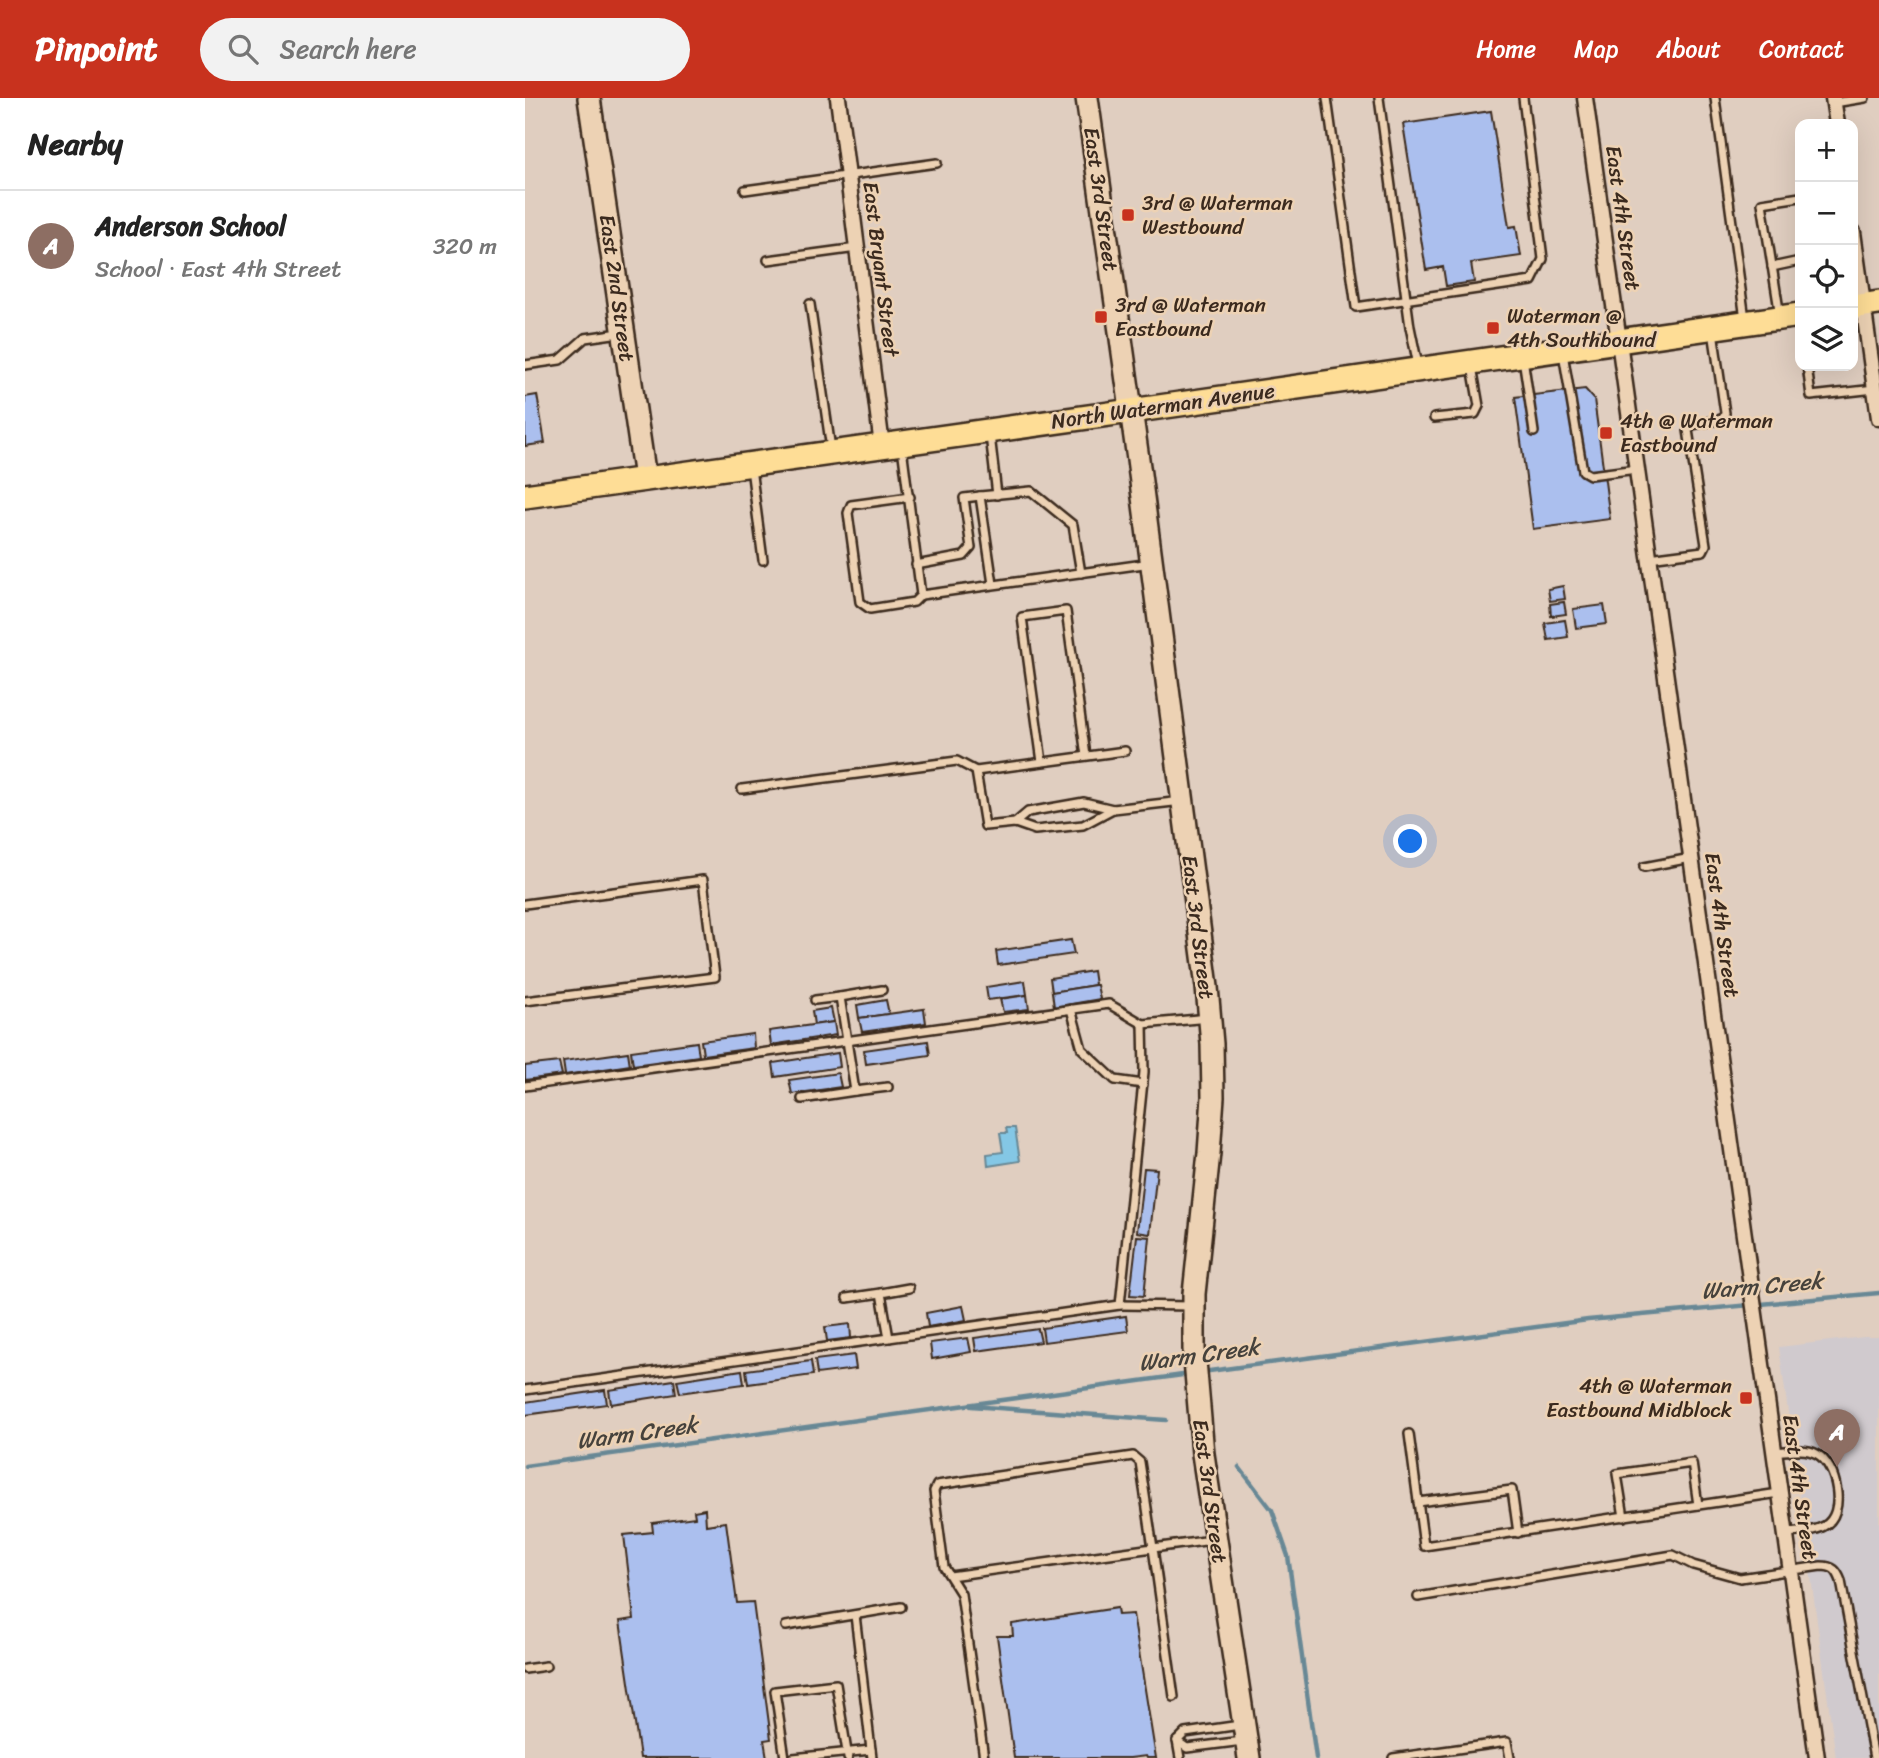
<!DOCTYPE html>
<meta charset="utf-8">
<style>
:root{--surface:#fff;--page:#f2f2f2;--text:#222;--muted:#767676;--line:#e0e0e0;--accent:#c8321e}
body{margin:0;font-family:Sriracha,sans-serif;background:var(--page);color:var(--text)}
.controls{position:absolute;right:21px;top:21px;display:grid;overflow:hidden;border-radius:14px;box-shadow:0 7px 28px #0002}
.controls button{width:63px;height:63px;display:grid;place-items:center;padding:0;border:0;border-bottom:2px solid var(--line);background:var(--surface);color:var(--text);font:35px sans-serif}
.you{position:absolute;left:886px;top:744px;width:24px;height:24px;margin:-18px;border:5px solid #fff;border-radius:50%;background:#1a73e8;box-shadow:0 0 0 10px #1a73e833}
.badge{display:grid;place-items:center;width:46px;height:46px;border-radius:50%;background:var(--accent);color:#fff;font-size:23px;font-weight:700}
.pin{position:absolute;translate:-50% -58px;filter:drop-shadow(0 2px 4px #0008)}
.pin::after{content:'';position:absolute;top:37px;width:24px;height:21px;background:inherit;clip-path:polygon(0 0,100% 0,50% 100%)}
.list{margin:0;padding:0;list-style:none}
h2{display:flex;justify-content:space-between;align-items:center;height:91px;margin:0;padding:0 28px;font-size:30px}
h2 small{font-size:23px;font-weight:400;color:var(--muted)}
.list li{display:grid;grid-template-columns:46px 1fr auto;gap:21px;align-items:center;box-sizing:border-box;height:112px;padding:0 28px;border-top:2px solid var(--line)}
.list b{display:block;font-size:26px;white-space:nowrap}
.list p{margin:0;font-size:23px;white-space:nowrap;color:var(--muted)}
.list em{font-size:23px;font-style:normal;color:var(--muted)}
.icon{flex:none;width:38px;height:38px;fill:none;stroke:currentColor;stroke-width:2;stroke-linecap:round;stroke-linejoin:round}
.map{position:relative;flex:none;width:1354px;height:1660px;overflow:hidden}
header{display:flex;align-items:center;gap:42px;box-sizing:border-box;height:98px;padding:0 35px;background:var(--accent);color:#fff}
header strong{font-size:33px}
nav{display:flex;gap:38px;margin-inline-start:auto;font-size:24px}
.search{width:490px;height:63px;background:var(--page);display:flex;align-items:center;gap:18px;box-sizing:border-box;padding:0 24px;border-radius:38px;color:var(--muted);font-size:26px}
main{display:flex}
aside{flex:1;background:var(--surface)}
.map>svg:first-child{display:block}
</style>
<header>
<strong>Pinpoint</strong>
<div class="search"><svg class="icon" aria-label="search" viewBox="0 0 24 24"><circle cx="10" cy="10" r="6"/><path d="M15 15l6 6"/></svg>Search here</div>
<nav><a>Home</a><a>Map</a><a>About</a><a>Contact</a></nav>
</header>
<main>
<aside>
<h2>Nearby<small></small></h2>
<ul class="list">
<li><span class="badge" style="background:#8d6e63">A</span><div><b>Anderson School</b><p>School · East 4th Street</p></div><em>320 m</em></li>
</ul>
</aside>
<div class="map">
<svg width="1354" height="1660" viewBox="0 0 1354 1660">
<rect width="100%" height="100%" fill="#e0cec0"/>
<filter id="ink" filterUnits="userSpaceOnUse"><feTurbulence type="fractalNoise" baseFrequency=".0143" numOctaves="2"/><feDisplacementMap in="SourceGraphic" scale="14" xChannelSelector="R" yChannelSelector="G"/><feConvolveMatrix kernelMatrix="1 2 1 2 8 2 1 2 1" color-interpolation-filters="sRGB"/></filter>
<g filter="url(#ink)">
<polygon fill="#d0cace" points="1339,1239 1354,1239 1354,1660 1311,1660 1254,1249"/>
<polygon fill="#84c7e5" stroke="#678895" stroke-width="2" points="481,1030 490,1030 495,1063 463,1068 462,1056 478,1054 475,1035 482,1035"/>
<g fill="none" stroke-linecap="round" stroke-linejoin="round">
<g stroke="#678895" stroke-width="4.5">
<polyline points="677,1274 1063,1222 1354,1195"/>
<polyline points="446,1308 641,1322"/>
<polyline points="0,1368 665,1276"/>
<polyline points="714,1369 747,1412 763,1458 791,1660"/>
</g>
</g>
<g fill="#abbfee" stroke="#3b2a1e" stroke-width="2">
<polygon points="966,13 984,129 991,128 996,158 946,165 949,184 921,188 918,169 901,172 878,26"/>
<polygon points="1060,291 1069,301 1085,421 1008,431 990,299"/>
<polygon points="12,297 20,345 0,348 0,299"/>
<polygon points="1038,488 1040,501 1025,503 1023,491"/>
<polygon points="1039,504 1041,516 1026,518 1025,506"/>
<polygon points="1079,507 1082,526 1051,530 1048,511"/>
<polygon points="1040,522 1043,539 1023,542 1020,525"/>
<polygon points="546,842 549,856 473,867 471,853"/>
<polygon points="568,873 570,887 527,894 525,880"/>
<polygon points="500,883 502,897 463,902 461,889"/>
<polygon points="570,887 572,887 575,901 529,909 527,894"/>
<polygon points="502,897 504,911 478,914 475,901"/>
<polygon points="361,902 364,916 334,920 332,907"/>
<polygon points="306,910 309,924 289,927 287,913"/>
<polygon points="399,911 401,925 337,934 334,920"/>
<polygon points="309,924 311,937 246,947 244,933"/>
<polygon points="228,936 229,950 178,957 176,943"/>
<polygon points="403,943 405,957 341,966 339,952"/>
<polygon points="172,944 174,958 108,967 106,953"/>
<polygon points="103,954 105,967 40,977 38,963"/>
<polygon points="313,955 315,969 250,979 248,965"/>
<polygon points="34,964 37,977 0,982 0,968"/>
<polygon points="313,975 316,989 267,996 264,982"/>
<polygon points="619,1070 632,1071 625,1136 612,1134"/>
<polygon points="612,1138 625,1139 619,1198 605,1197"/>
<polygon points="438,1208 441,1222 403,1229 401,1215"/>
<polygon points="601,1218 603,1233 519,1244 517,1230"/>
<polygon points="325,1226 326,1240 302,1243 300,1229"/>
<polygon points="513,1231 516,1244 451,1253 449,1240"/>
<polygon points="443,1240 446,1254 407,1261 405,1245"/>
<polygon points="329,1257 331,1271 292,1276 290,1262"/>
<polygon points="286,1263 288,1277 223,1286 221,1272"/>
<polygon points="217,1272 219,1286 155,1295 152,1282"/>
<polygon points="149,1282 151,1296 86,1306 84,1292"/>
<polygon points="80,1292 82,1306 0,1317 0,1304"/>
<polygon points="180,1411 181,1427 201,1424 212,1505 228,1504 246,1641 239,1642 242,1660 115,1660 95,1523 109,1521 99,1437 128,1434 127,1425 170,1419 169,1413"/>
<polygon points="592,1510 593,1517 608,1516 631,1660 622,1660 621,1658 605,1660 489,1660 472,1538 488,1538 487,1526"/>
</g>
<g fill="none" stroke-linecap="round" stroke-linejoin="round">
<defs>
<g id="lane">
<polyline points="802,0 831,209 1007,183 1018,161 998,0"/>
<polyline points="854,0 885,229 893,267"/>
<polyline points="1190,0 1220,221"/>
<polyline points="1309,5 1340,0"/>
<polyline points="220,92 412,65"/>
<polyline points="243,162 332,150"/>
<polyline points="1247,169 1275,163"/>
<polyline points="285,206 306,351"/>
<polyline points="1255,218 1237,105 1275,99"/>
<polyline points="1038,255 1058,373 1065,377 1112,371"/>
<polyline points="998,260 1009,334"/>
<polyline points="0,267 35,262 60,240 95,235"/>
<polyline points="1282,268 1286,298 1350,291"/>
<polyline points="909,320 950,316 954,308 947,268"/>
<polyline points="465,337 472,397"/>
<polyline points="377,349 396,497"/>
<polyline points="226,370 238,462"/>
<polyline points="385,399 326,407 323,415 335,504 345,511 389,504 396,497 411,495 626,465"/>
<polyline points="1124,460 1178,453 1181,447 1163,332 1167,327 1198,321 1200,315 1188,233"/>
<polyline points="391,467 439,458 446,450 439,400 455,398"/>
<polyline points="468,486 455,398 506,393 548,427 556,475"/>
<polyline points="517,664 497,519 541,513 561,658"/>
<polyline points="217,691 432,663 451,673"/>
<polyline points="588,711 558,727 510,732 490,725 460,728 451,673 600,653"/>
<polyline points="490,725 503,714 559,704 588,711 657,703"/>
<polyline points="1119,769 1166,760"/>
<polyline points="0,806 178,782 190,879 0,903"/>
<polyline points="290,902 315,899"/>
<polyline points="546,911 557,951 590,982 618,986"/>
<polyline points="0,988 584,906 618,926 684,920"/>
<polyline points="330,993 363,989"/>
<polyline points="277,1001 330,993 315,899 357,892"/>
<polyline points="322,1200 356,1195"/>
<polyline points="595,1207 667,1208"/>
<polyline points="364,1240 356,1195 384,1190"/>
<polyline points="0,1292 595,1207 619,974 618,926"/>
<polyline points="884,1336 899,1448 1254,1395"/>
<path d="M1249,1354C1263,1353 1279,1349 1292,1356C1312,1367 1322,1416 1299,1428C1289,1434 1272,1434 1261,1435"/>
<polyline points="893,1404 987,1392 993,1435"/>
<polyline points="1099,1419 1092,1376 1167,1365 1173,1407"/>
<polyline points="425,1478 628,1450 615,1364 608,1358 412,1387 409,1393 419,1469 436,1496 459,1660"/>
<path d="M893,1499L1148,1457L1168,1467L1215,1480L1296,1468C1308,1468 1312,1472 1316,1483L1349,1660"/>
<polyline points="330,1517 347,1660"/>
<polyline points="261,1528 376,1509"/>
<polyline points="0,1571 21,1568"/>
<polyline points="649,1599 628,1450 687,1442"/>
<polyline points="715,1627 660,1635 652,1643 662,1650 718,1643"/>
<polyline points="652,1643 655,1660"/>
<polyline points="260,1660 250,1593 311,1586 323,1660"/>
<polyline points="268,1660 346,1652"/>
<polyline points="868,1660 982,1644 985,1660"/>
</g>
<g id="street">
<polyline points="313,0 357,348"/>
<polyline points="1060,0 1292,1660"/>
<polyline points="1308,0 1312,26"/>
<polyline points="1328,134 1354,320"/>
</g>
<g id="secondary">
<polyline points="64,0 120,380"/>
<polyline points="562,0 613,361 682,889 687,946 688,999 684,1055 669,1196 669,1251 678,1356 724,1660"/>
</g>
<g id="primary">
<polyline points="1328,209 1354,205"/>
<polyline points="0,398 606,313 1275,217"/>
</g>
</defs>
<use href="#lane" stroke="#3b2a1e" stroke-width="12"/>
<use href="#street" stroke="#3b2a1e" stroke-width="19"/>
<use href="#secondary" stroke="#3b2a1e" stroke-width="26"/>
<use href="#primary" stroke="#3b2a1e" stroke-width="28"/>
<use href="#lane" stroke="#edd2b4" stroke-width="7"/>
<use href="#street" stroke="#edd2b4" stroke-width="14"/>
<use href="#secondary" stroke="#edd2b4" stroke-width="21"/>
<use href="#primary" stroke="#fedd96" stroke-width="23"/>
</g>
</g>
<g fill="#c8321e" stroke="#edd2b4" stroke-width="2.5">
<rect x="596" y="110" width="14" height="14" rx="3.5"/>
<rect x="569" y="212" width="14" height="14" rx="3.5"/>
<rect x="961" y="223" width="14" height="14" rx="3.5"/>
<rect x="1074" y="328" width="14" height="14" rx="3.5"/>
<rect x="1214" y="1293" width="14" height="14" rx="3.5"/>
</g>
<g text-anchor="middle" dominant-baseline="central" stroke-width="5" stroke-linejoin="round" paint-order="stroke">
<g font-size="21" fill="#3b2a1e" stroke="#edd2b4">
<text transform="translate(576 101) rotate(82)">East 3rd Street</text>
<text transform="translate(1098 120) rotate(82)">East 4th Street</text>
<text transform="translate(356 171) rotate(83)">East Bryant Street</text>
<text transform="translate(92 190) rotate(82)">East 2nd Street</text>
<text transform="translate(638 308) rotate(-8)">North Waterman Avenue</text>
<text transform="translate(1197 827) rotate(82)">East 4th Street</text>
<text transform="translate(673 829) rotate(83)">East 3rd Street</text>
<text transform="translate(1275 1389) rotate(82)">East 4th Street</text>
<text transform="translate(685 1393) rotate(82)">East 3rd Street</text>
</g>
<g font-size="21" fill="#3b2a1e" stroke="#edd2b4" text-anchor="start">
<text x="617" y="105">3rd @ Waterman<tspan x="617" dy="24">Westbound</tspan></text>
<text x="590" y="207">3rd @ Waterman<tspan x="590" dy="24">Eastbound</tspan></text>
<text x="982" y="218">Waterman @<tspan x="982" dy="24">4th Southbound</tspan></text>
<text x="1095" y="323">4th @ Waterman<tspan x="1095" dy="24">Eastbound</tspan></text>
<text x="1207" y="1288" text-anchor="end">4th @ Waterman<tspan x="1207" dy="24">Eastbound Midblock</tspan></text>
</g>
<g font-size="23" font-style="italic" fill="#46423c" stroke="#edd2b4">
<text transform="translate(1237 1188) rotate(-5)">Warm Creek</text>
<text transform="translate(674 1257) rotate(-8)">Warm Creek</text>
<text transform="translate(112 1335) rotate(-8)">Warm Creek</text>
</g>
</g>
</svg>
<div class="controls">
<button>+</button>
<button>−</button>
<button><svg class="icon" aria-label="locate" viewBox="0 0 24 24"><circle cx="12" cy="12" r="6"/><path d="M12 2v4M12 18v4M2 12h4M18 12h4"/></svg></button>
<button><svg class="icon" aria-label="layers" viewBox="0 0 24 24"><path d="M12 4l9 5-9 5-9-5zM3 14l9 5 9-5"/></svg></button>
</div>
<div class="you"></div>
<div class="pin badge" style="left:1312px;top:1369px;background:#8d6e63">A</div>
</div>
</main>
